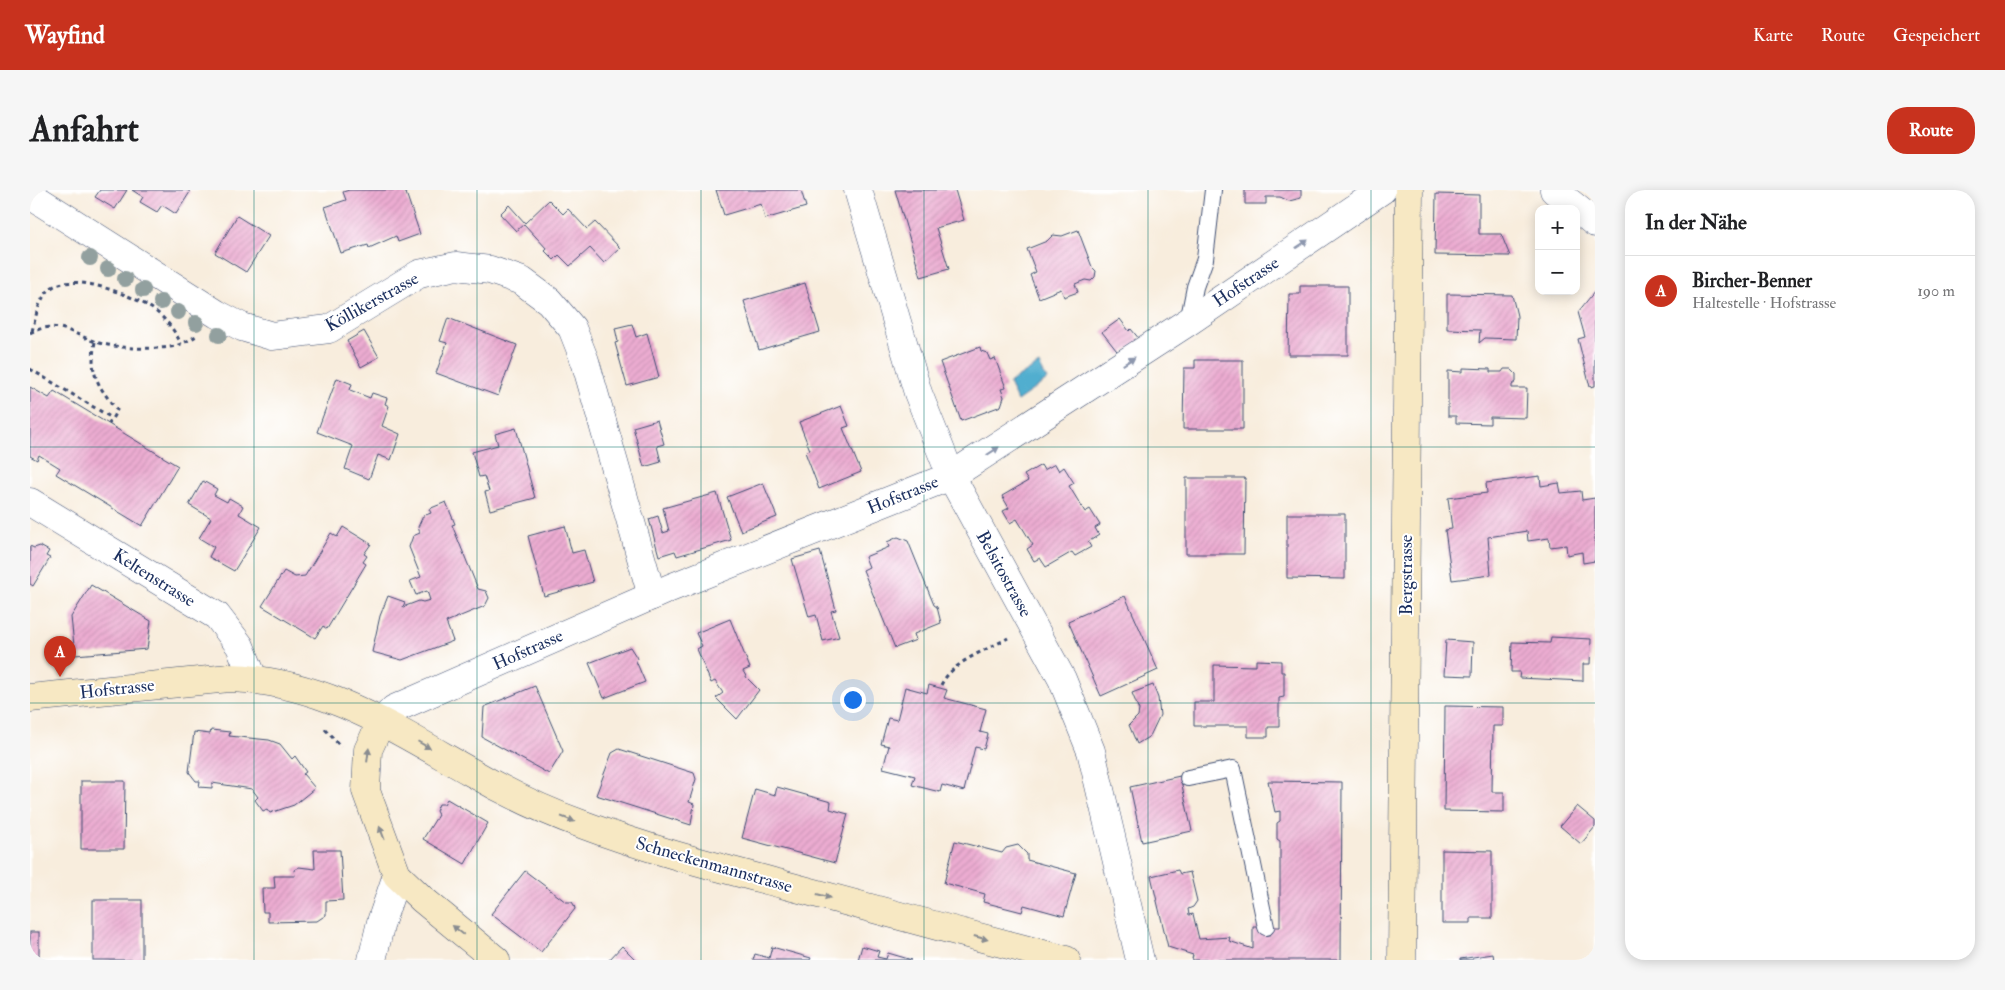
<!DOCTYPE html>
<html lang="de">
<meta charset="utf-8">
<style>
:root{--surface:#fff;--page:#f6f6f6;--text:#202124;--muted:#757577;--line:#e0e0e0;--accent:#c8321e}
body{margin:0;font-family:"IM FELL Double Pica",serif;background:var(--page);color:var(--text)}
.controls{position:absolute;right:15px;top:15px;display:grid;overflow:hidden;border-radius:10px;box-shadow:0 2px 12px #0003}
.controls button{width:45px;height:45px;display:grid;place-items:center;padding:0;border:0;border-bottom:1px solid var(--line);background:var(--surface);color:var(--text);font:25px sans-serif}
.you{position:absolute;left:822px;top:509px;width:18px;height:18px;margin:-12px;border:4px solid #fff;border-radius:50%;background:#1a73e8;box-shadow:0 0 0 8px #1a73e833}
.badge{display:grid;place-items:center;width:32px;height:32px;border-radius:50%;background:var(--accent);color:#fff;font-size:16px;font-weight:700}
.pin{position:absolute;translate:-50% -41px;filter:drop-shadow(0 1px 2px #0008)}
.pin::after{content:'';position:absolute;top:26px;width:18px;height:15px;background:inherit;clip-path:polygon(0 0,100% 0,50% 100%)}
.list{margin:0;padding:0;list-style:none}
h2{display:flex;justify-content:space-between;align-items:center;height:65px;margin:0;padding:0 20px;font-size:21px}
h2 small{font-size:16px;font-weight:400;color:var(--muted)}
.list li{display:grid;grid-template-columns:32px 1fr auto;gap:15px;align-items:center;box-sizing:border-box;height:70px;padding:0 20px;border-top:1px solid var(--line)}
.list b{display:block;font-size:19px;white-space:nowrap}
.list p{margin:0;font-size:16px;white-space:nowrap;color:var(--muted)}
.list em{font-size:16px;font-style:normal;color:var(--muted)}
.map{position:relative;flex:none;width:1565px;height:770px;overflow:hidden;border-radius:20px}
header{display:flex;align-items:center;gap:30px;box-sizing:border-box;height:70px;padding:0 25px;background:var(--accent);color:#fff}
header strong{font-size:24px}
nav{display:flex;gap:28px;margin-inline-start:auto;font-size:18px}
.intro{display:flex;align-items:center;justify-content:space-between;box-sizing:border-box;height:120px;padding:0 30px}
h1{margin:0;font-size:35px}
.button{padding:12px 22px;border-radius:20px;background:var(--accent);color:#fff;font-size:18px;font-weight:700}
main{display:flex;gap:30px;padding:0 30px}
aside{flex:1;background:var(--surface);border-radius:20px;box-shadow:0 2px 12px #0003}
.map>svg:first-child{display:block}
</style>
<header>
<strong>Wayfind</strong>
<nav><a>Karte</a><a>Route</a><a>Gespeichert</a></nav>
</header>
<div class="intro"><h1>Anfahrt</h1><a class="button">Route</a></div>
<main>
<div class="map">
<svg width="1565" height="770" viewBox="0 0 1565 770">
<defs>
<pattern id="building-hatch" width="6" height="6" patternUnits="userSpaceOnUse" patternTransform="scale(1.25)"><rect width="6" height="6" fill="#ecacd1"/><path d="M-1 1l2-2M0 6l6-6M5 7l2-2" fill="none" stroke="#ca94b6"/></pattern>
</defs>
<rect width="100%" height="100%" fill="#fff"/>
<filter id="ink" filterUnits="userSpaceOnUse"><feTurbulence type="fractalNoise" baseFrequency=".02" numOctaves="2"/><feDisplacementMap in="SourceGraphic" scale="10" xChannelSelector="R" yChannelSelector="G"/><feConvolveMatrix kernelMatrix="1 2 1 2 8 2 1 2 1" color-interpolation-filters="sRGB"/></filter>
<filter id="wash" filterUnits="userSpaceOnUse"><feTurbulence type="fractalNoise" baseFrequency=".0096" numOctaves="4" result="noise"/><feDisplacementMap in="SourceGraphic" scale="20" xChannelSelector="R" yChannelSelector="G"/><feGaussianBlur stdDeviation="1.12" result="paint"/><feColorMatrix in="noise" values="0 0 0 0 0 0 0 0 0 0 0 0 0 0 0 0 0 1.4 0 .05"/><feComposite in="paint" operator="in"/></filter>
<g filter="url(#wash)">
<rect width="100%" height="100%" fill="#f8eddd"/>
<polygon fill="#51aecf" stroke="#366e96" points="1009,174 1017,190 987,211 979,193"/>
<g id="blocks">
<g fill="url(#building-hatch)">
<polygon points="70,0 97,0 85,19 65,7"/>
<polygon points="102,0 157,0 160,2 146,24 132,15 127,22 110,12 113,7"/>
<polygon points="319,0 375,0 390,44 368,52 366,46 339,58 338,55 311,63 295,17 316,10 313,2"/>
<polygon points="686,0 771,0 776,17 735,29 731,14 694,25"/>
<polygon points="865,0 925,0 934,30 906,38 919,79 891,87"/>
<polygon points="1215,0 1271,0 1271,8 1259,11 1250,7 1236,7 1236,14 1215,14"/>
<polygon points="1406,4 1449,5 1449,44 1471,44 1480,66 1405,65"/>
<polygon points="519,10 533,24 538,19 557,39 565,32 590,58 574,73 560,58 540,76 529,65 524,70 515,61 517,59 494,34 486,41 470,24 479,15 495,33"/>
<polygon points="207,26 239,46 216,82 185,63"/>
<polygon points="1048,40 1062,77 1066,81 1065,87 1061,91 1055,90 1045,94 1048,102 1034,107 1031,99 1009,108 1000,85 1006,82 997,59 1017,51 1023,45 1032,46"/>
<polygon points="775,93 790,142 729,160 714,111"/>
<polygon points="1270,96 1318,96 1318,165 1258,165 1259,104 1270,104"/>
<polygon points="1565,101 1565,196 1560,197 1548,149 1555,147 1548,122"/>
<polygon points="1417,104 1482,105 1487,126 1486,149 1455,148 1449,153 1450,140 1417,139"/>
<polygon points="418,128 487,155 468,206 406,183 417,153 410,151"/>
<polygon points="1090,129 1099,141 1101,139 1110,150 1090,165 1072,142"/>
<polygon points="602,134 606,147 617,143 629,187 597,196 585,153 588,152 585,138"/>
<polygon points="334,141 349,167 331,177 317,151"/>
<polygon points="950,157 951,161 957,163 960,170 965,168 976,198 971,199 974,207 971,216 931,231 910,172"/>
<polygon points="1165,170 1213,170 1213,239 1153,239 1154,178 1165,178"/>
<polygon points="1433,178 1460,179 1460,182 1472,182 1474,179 1481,179 1486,184 1486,192 1482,195 1482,198 1497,198 1496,228 1460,227 1460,234 1426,233 1426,226 1418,226 1418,181 1433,182"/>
<polygon points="307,188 322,194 320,200 340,208 342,203 357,208 355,214 359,216 352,236 370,244 361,270 348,265 339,289 315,279 323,256 287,242"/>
<polygon points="0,197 19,208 24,201 148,276 112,336 26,284 30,278 9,265 7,270 0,266"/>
<polygon points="811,216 819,236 813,238 831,282 789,299 775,262 780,260 769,232"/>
<polygon points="627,230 634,254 627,256 631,272 614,277 603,237"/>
<polygon points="486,238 505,308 460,320 455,302 459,301 454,286 449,287 442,262 468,255 465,244"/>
<polygon points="1025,274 1029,281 1034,277 1044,293 1039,296 1055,322 1060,319 1070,335 1065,338 1069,345 1058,352 1061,357 1045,366 1042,362 1016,377 1010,368 1004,371 997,359 1003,355 987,329 980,333 973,321 979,318 972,306 998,291 994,285 1011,275 1014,280"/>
<polygon points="1510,286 1511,296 1529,293 1531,303 1551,301 1552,310 1565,308 1565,371 1553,373 1552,362 1537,365 1536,355 1520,357 1519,348 1498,351 1497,341 1458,347 1461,385 1422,390 1415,340 1422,339 1418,308 1457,303 1456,293"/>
<polygon points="1156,288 1215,288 1214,364 1156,364"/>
<polygon points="173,291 187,299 184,305 197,312 199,308 213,316 209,324 231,337 204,381 179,367 184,357 169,348 181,328 159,315"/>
<polygon points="733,293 747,327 711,341 697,307"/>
<polygon points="687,303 701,350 647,366 645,361 629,366 619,329 628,326 633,343 639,341 633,318"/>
<polygon points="416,312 425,334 422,335 448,399 456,401 459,408 455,416 416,432 423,451 372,470 342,462 350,426 358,406 375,412 373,417 389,411 393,412 400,410 397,401 386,405 380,391 391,387 379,357 383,346 390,343 388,337 393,326 401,323 399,319"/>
<polygon points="1257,324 1315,324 1315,389 1257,388"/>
<polygon points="535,336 542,363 554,360 563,392 514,406 498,346"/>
<polygon points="313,337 341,354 334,364 337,366 333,372 336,374 297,439 293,436 285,448 232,416 254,381 265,387 275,386 301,343 307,347"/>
<polygon points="868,347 878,351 904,415 907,417 911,433 884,444 886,450 865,458 833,380 839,377 835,367 859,357 857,352"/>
<polygon points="0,356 4,358 10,356 19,361 16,366 20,368 3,396 0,394"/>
<polygon points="790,361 806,420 801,421 809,447 793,451 786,425 779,427 762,369"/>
<polygon points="61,395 121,431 117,459 45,465 41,427"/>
<polygon points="1095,406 1128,480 1071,506 1038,431"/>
<polygon points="700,429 720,478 713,481 717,488 729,500 707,529 686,508 693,503 685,491 681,493 667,459 672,456 666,443"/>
<polygon points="1521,447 1561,449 1560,474 1553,474 1553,491 1489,488 1490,482 1481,482 1482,452 1520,453"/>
<polygon points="1416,450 1443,452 1442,486 1414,485"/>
<polygon points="600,457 607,468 606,471 615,492 574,508 559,473"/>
<polygon points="1226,470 1251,471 1251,482 1254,482 1254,507 1249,508 1249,537 1238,537 1238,547 1218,547 1218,536 1164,536 1164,512 1184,512 1184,475 1226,476"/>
<polygon points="899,495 917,500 914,508 956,519 950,542 958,544 954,559 945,557 934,601 912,595 910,602 882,595 885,586 853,578 859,556 851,554 858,528 867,530 875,497 897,503"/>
<polygon points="1123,495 1128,508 1130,525 1120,546 1107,554 1099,535 1108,526 1109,520 1102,503"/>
<polygon points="505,496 533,561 519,584 452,547 454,517"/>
<polygon points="1415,516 1473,517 1473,536 1463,536 1462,602 1474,602 1474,622 1414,621"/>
<polygon points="181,540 200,542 199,546 239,550 250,554 262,569 265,566 276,582 273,584 285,598 264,615 240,623 237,619 233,621 225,610 228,607 222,599 182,593 182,598 169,597 170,591 166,591 159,582 164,542 180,544"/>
<polygon points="589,559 664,583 666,589 659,612 664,614 661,635 566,605 582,563"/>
<polygon points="1150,586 1162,641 1112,652 1100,597"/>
<polygon points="51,591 95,591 94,659 51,659"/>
<polygon points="1238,591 1312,592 1311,770 1164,770 1162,769 1163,765 1138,757 1121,686 1148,680 1150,684 1160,682 1167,711 1163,717 1158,719 1159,725 1163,724 1169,749 1200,747 1199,751 1223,759 1223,737 1250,737 1250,651 1247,649 1247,633 1250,631 1250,621 1245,622"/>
<polygon points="747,597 801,612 800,619 818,624 805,673 712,648 725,599 745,605"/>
<polygon points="417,609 458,633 435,674 393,649 408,625 406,621 409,614 414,614"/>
<polygon points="1547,616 1565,631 1565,637 1551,654 1530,636"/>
<polygon points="925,651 972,663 976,658 988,655 997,664 997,670 1046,683 1034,726 994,715 992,722 953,712 955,704 914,693"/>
<polygon points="284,660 310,660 313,710 296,711 296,725 287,731 238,732 238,722 233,722 232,698 245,698 244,686 265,686 264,680 269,677 285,679"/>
<polygon points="1412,660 1462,661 1462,728 1441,728 1441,733 1412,733"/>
<polygon points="495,681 536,712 542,712 544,715 545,719 511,762 461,724"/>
<rect x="63" y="710" width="49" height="60"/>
<rect x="0" y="742" width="9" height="28"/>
<polygon points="592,756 606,770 579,770"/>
<polygon points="832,756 849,761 847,767 856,769 858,763 882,770 828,770"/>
<polygon points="742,757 781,768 780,770 723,770 725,764 739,768"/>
<polygon points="1463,764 1464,770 1430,770 1430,769"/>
</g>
</g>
</g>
<g filter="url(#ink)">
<use href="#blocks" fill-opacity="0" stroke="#3c4c71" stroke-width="1"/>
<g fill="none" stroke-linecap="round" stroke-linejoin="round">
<defs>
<g id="service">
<polyline points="1158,132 1165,97 1175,69 1183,0"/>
<polyline points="1158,588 1203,579 1236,737"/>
</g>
<g id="minor">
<polyline points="828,0 888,203 921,286 1032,489 1061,561 1110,770"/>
<polyline points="1524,0 1565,33"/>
<polyline points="0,5 187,124 212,137 242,146 299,139 389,84 426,76 460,80 492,91 519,111 542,138 555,171 622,406"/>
<polyline points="0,312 187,426 210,456 223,488"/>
<polyline points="351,532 364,519 640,398 921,286 1158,132 1352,0"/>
<polyline points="342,770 351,732 367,685"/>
</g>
<g id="secondary">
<path d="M0,508L199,488C291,490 363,538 441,582C477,603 515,621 554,635C620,660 687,677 755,695C849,721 942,745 1036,770"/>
<polyline points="351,532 338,560 336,601 367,685 392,709 466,770"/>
<polyline points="1372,770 1379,0"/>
</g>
</defs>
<use href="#service" stroke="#3c4c71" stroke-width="18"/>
<use href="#minor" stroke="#3c4c71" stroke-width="29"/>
<use href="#secondary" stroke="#3c4c71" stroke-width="29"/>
<g stroke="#3c4c71" stroke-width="3" stroke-dasharray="4 4" stroke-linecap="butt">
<path d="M2,141C6,127 8,110 20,99C40,81 98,104 118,116C132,124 145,140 151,154"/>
<path d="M0,143C28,129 42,144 66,152C84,158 120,160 139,157C150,156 159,150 168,145"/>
<path d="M65,152C59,183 67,195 87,220L79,234"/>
<polyline points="0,179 82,228"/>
<path d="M911,495C923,471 955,461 978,448"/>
<polyline points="295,539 311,557"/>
</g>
<use href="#service" stroke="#fff" stroke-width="16"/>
<use href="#minor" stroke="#fff" stroke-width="28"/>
<use href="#secondary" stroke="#f7e8c3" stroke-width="28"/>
</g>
<g fill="#92a09f">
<circle cx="60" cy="68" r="8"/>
<circle cx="78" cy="79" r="8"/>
<circle cx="95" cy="89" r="8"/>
<circle cx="113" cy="100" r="8"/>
<circle cx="131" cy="112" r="8"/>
<circle cx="148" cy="122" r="8"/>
<circle cx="166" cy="133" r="8"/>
<circle cx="189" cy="145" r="8"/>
</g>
<defs><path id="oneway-solid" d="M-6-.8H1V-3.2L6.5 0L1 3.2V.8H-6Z" transform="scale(1.25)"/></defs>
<g fill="#8d97ae">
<use href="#oneway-solid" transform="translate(1272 54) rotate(-34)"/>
<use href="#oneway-solid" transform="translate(1099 171) rotate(-33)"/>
<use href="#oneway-solid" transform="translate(963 261) rotate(-33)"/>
</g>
<g fill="#898c90">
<use href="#oneway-solid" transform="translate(394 555) rotate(30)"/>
<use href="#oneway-solid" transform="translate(338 565) rotate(-83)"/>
<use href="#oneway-solid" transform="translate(538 629) rotate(21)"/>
<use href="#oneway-solid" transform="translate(352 643) rotate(-111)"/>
<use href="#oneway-solid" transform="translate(794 706) rotate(15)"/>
<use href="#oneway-solid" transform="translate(428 740) rotate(-141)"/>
<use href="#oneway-solid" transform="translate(951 748) rotate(15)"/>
</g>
</g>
<path fill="none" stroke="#0f766e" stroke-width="1" stroke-opacity="0.55" d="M224,0V770M447,0V770M671,0V770M894,0V770M1118,0V770M1341,0V770M0,257H1565M0,513H1565"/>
<g text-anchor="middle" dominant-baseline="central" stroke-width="4" stroke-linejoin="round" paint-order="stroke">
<g font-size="18" fill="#1b2f5e" stroke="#fff">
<text transform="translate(1216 92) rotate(-34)">Hofstrasse</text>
<text transform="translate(342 112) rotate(-29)">Köllikerstrasse</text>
<text transform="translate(873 305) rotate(-22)">Hofstrasse</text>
<text transform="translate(974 384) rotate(61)">Belsitostrasse</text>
<text transform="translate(1376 385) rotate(-90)">Bergstrasse</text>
<text transform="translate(124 388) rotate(32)">Keltenstrasse</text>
<text transform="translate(498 460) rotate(-24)">Hofstrasse</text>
<text transform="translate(87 499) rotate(-6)">Hofstrasse</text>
<text transform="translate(684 675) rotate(16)">Schneckenmannstrasse</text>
</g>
</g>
</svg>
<div class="controls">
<button>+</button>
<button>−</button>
</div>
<div class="you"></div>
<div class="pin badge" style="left:30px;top:487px">A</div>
</div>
<aside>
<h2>In der Nähe<small></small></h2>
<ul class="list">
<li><span class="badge">A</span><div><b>Bircher-Benner</b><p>Haltestelle · Hofstrasse</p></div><em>190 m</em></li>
</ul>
</aside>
</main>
